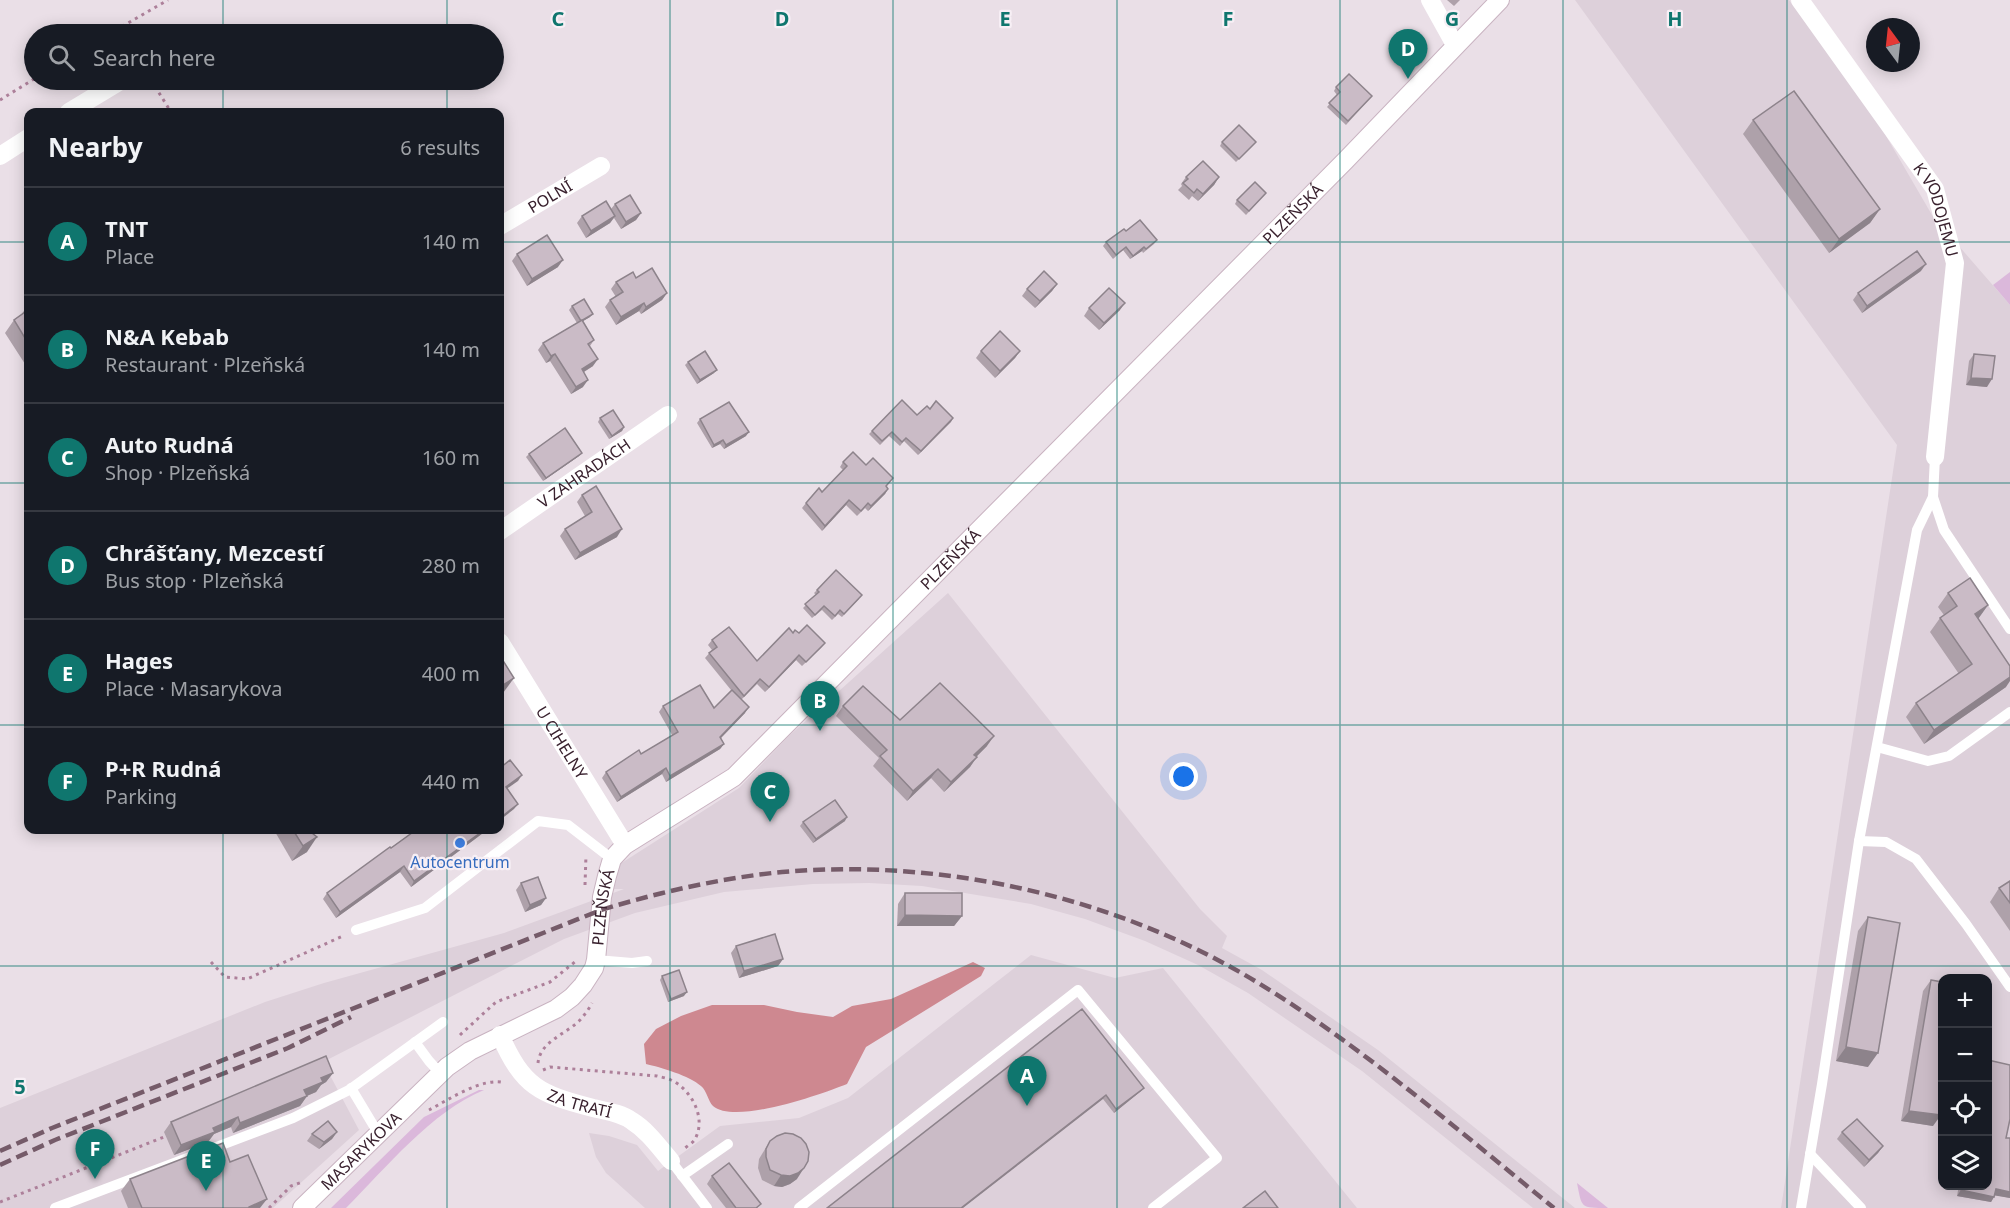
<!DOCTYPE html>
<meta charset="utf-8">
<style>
:root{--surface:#171b24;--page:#242831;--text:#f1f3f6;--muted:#9ea1a6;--line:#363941;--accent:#0f766e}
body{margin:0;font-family:"Noto Sans",sans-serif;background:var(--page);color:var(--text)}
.controls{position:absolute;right:18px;bottom:18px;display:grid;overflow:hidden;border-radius:12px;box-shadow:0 3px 15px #0003}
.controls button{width:54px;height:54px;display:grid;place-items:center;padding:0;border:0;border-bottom:2px solid var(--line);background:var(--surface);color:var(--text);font:30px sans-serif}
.compass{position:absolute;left:1866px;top:18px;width:54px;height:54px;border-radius:50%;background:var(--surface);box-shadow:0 3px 15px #0003;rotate:345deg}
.you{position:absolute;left:1184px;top:777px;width:21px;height:21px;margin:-15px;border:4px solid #fff;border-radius:50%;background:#1a73e8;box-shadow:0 0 0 9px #1a73e833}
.badge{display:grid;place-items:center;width:39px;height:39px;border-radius:50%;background:var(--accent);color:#fff;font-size:20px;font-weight:700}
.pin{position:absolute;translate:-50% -50px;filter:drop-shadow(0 2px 3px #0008)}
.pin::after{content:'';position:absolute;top:32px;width:21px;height:18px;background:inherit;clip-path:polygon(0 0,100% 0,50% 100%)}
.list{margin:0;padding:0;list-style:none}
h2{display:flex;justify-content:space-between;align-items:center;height:78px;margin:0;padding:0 24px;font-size:26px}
h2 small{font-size:20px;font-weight:400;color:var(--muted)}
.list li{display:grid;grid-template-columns:39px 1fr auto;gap:18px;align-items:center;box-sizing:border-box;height:108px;padding:0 24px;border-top:2px solid var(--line)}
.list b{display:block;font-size:22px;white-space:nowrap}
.list p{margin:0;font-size:20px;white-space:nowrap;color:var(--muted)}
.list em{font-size:20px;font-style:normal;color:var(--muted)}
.icon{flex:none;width:33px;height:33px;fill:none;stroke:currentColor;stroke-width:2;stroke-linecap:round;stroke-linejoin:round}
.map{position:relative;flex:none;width:2010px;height:1208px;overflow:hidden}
.search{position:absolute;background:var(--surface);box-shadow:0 3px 15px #0003;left:24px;top:24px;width:480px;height:66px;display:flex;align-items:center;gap:15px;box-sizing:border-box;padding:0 21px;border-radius:33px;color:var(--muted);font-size:22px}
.panel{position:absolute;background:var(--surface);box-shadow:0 3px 15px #0003;left:24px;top:108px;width:480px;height:726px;border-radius:12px}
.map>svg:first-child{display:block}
</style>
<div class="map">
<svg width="2010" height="1208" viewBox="0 0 2010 1208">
<rect width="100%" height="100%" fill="#eadfe7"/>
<g fill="#ddd0da" fill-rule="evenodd">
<path d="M1575,0H1789L1871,110L1932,215L2010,305V1208H1781L1897,445ZM1942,978H1988V1186H1942Z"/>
<polygon points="948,593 1200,909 1227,936 1222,948 1262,970 1378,1050 1575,1208 1533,1208 1362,1071 1248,993 1198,965 1145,941 1085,919 1031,904 922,886 869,883 813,884 724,892 635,913 564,939 323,1062 359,1130 273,1208 0,1208 0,1108 265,1002 324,983 504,933 624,889 614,889 620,864 739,788 789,736"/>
<polygon points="1031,955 1115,978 1163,968 1357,1208 645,1208 606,1173 596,1157 589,1133 609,1136 637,1145 658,1171 720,1126 799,1118 848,1098"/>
</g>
<g fill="#dbb8db">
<polygon points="2010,272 2010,305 1993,285"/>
<path d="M479,1090H484C431,1112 387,1167 346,1208H331L424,1117Z"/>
<path d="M1577,1183L1608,1208C1580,1208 1582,1208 1577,1183Z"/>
</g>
<path fill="#ce8890" d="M973,962L985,968L981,976L866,1047L847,1084C822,1094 735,1125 713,1106C708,1101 707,1091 701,1086C690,1076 660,1067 646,1064L644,1044L656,1029L681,1016L712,1005H764L797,1012L833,1017L852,1006L891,999Z"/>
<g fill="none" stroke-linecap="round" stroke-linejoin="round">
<defs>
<g id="secondary">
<path id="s6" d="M302,1208L447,1067L470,1051L556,1009L572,997L583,985L594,968L596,960L602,897L607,876L612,859L625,845L734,777L1345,161L1500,0"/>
</g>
</defs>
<use href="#secondary" stroke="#c9b3c1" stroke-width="20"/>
<g stroke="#ad809a" stroke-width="3" stroke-dasharray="3 4.5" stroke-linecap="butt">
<polyline points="119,28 123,34"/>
<polyline points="109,34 168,0"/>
<polyline points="151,80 171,112"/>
<polyline points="0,100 34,79"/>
<polyline points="585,885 586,855"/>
<polyline points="211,962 225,977 247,979 343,936"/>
<polyline points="460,1035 496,1002 550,982 576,961"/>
<path d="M538,1063C540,1041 567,1034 581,1019C585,1014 589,1009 592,1003"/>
<path d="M543,1070L550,1067L657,1076C661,1077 667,1078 671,1080C691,1089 707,1118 695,1139C693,1143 687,1146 684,1149"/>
<path d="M429,1110C448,1100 484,1076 505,1083"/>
<polyline points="0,1202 164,1137"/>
<polyline points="269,1208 291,1186 302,1182"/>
</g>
<g stroke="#fff" stroke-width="10">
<polyline points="1935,457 1933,497 1944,530 2010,629"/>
<polyline points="1877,747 1928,761 1949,756 2010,712"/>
<polyline points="1859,841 1886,842 1916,859 1966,924 2010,987"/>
<polyline points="356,930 425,908 538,821 568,825 612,859"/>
<polyline points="596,960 632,963 647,961"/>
<polyline points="415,1042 429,1061 440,1073"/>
<polyline points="351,1088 378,1133"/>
<polyline points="1810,1154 1861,1208"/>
<polyline points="671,1161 707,1208"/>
<polyline points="682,1176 728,1144"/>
<polyline points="55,1208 293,1118 349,1090 443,1022"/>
<polyline points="799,1208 1078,990 1217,1158 1153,1208"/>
<polyline points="1801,1208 1822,1084 1859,841 1917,530 1933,497"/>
</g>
<g stroke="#fff" stroke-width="18">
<polyline points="1430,0 1455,45"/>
<path id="s1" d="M1800,0L1935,189L1955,263L1935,457"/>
<polyline points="69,112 122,80"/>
<polyline points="0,156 28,138"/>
<path id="s2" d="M500,226L601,166"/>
<path id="s3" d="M500,531L668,415"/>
<path id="s4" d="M500,642L625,845"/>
<path id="s5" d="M500,1035C523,1087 539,1094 593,1108C606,1111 621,1113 632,1121C648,1131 659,1147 671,1161"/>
</g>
<use href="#secondary" stroke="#fff" stroke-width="18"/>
<g stroke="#755b69" stroke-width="4.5" stroke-dasharray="12 6" stroke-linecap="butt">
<path d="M0,1151L52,1128L601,910C660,892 721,878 782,872C944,858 1116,897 1255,981C1359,1044 1459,1131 1554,1208"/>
<polyline points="0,1165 55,1140 288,1048 351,1017"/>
</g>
</g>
<g fill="#aea1aa">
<polygon points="1447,0 1460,0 1454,6"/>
<polygon points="1336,87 1372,96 1346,125 1327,107 1337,95 1334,91"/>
<polygon points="1753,120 1880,209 1870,223 1829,253 1743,134"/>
<polygon points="1222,142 1256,142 1236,162 1220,146"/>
<polygon points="1186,177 1219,177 1214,185 1198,201 1192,196 1189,200 1178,190 1182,186 1181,184"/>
<polygon points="1266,193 1246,215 1235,204 1237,200"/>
<polygon points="615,204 641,213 636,220 621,229 614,218 610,223 586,238 577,223 582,216 611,209"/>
<polygon points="1126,231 1157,240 1154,244 1143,253 1142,251 1130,259 1123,250 1113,259 1103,246 1106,242"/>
<polygon points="517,254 558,267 527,286 512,261"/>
<polygon points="1921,271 1862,313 1853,300 1858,293"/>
<polygon points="636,278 667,293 662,300 641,314 639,311 616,325 605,307 610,300 616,297 611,289 616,282"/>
<polygon points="1057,284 1052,291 1035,308 1022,296 1027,289"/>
<polygon points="28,305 28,362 25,364 5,333 14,320 21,315"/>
<polygon points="572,306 590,317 583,321 594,340 590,346 593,366 584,372 583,387 571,394 550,361 546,363 538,350 543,343 577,323 569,310"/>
<polygon points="1089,308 1120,310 1099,330 1084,316"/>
<polygon points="981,351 1020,351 1015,358 995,378 976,358"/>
<polygon points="1974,354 1987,387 1966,385 1969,361"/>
<polygon points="688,362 714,373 697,384 685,365"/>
<polygon points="930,409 953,418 918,455 904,441 900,446 889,436 880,445 869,434 872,431 917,415"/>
<polygon points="600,418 624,427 622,431 609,439 598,422"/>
<polygon points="700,419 746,436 724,449 720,444 712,448 697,423"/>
<polygon points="529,454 579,456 543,481 526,457"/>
<polygon points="843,462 866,465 893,478 886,487 888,489 885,494 868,511 865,508 857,516 846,505 822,531 802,508 806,503 822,492 843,470 840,467"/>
<polygon points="582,495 617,537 575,560 560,536 565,529 585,516 577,502"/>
<polygon points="817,590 859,599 842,617 838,614 832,620 822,610 812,618 803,608 816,595 814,593"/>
<polygon points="1948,593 1988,605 1978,619 2006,687 1924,744 1906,717 1916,703 1959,674 1930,632 1940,618 1944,615 1938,607"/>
<polygon points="793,633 799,633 825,643 821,648 802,666 796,660 765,692 757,684 741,700 745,713 721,738 724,744 720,749 666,782 662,774 617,802 602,778 606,772 641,754 672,735 659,712 663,706 714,708 731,690 705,658 712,650 708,645 712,640 757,661"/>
<polygon points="843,706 900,720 987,746 976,757 970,767 944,792 931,778 907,801 873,766 879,758 836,716"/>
<polygon points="845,821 813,843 800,826 803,822"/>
<polygon points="274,830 308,830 307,852 292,861"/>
<polygon points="416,830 487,830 411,887 400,872 336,918 323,899 327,893"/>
<polygon points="2010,881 2010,931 1990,902 1999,888"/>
<polygon points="521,883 546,898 541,905 525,912 516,890"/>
<polygon points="905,893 962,916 954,926 897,926 898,904"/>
<polygon points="1868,917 1868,1067 1836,1061 1858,931"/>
<polygon points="736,946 783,959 778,966 739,978 731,953"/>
<polygon points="662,976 684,996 668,1002 660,980"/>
<polygon points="1931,980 1933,1126 1901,1121 1923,991"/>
<polygon points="1082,1009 1144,1088 1141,1091 1114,1113 1103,1099"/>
<polygon points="333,1073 326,1082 321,1085 316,1092 307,1096 300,1106 233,1133 231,1127 214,1134 208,1142 174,1155 164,1132 171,1122"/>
<polygon points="337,1132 332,1139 319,1149 307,1141 312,1134"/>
<polygon points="1842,1132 1883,1146 1878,1153 1864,1167 1837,1139"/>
<polygon points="2006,1138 2010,1198 1995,1195 1991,1202 1957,1196 1959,1185 1988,1185"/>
<polygon points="770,1141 797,1179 790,1184 782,1187 774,1186 762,1180 758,1168 759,1159"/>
<polygon points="230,1162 260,1208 128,1208 121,1191 130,1179"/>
<polygon points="712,1176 758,1208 726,1208 707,1184"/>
</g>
<g fill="#8d838b">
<polygon points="1219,177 1214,185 1198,201 1203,194"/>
<polygon points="1880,209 1870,223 1829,253 1839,239"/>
<polygon points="641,213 636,220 621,229 626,222"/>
<polygon points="615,216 610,223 586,238 591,231"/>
<polygon points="1144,247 1142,251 1130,259 1133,256"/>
<polygon points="563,260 558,267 527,286 532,279"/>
<polygon points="1926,264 1921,271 1862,313 1867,306"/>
<polygon points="1057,284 1052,291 1035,308 1040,301"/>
<polygon points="667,293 662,300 641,314 646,307"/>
<polygon points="644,303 639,311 616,325 621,317"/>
<polygon points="1125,303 1120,310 1099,330 1104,323"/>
<polygon points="593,314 590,317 578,324 581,321"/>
<polygon points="1020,351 1015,358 995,378 1000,371"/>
<polygon points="555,354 550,361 546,363 551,356"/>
<polygon points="598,359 593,366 577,376 582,369"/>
<polygon points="717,370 714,373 697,384 700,380"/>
<polygon points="1971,378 1992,379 1987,387 1966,385"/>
<polygon points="588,380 583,387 571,394 576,387"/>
<polygon points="953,418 951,422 918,455 921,451"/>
<polygon points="624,427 622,431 609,439 612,436"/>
<polygon points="749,432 746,436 724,449 726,445"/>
<polygon points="723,440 720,444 712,448 714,445"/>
<polygon points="582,453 579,456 543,481 546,478"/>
<polygon points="888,489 885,494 868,511 871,506"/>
<polygon points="849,500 846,505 822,531 825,526"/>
<polygon points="622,529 617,537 575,560 580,553"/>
<polygon points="1988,605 1978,619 1975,614"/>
<polygon points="799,655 796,660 765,692 769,687"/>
<polygon points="2010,677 2010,681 2006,687 1924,744 1934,730"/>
<polygon points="514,678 503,693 500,695 500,687"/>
<polygon points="749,707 745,713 716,743 720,737"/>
<polygon points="994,736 987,746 968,765 974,755"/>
<polygon points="724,744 720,749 666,782 670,776"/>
<polygon points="977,757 970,767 944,792 951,782"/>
<polygon points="666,768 662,774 617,802 621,797"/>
<polygon points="938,769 931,778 907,801 913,791"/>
<polygon points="522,775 518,781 502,792 506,787"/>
<polygon points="518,804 514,809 500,820 500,818"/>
<polygon points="847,817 845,821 813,843 816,839"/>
<polygon points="484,830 487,830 411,887 414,881"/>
<polygon points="317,837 307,852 292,861 303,846"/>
<polygon points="404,866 400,872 336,918 340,912"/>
<polygon points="546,898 541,905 525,912 530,905"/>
<polygon points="905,915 962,916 954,926 897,926"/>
<polygon points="783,959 778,966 739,978 744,971"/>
<polygon points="687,992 684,996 668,1002 671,999"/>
<polygon points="1846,1047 1878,1053 1868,1067 1836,1061"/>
<polygon points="333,1073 326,1082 321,1085 316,1092 297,1100 304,1090 321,1078"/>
<polygon points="1144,1088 1141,1091 1114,1113 1116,1109"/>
<polygon points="1106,1095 1103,1099 963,1208 961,1208"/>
<polygon points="307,1096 300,1106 233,1133 240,1123"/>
<polygon points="1909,1111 1941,1115 1933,1126 1901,1121"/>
<polygon points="238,1117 231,1127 214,1134 208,1142 174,1155 181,1145 213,1128"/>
<polygon points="337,1132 332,1139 319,1149 324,1142"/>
<polygon points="1883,1146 1878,1153 1864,1167 1869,1160"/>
<polygon points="804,1168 797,1179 790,1184 782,1187 774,1186 781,1175"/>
<polygon points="1996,1189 2010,1192 2010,1198 1992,1195"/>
<polygon points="1961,1190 1994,1197 1991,1202 1957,1196"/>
<polygon points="267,1199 260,1208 248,1208 249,1207"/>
</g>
<g fill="#cabbc6" stroke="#8d838b" stroke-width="1.5">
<polygon points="1349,74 1372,96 1348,121 1329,103 1340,92 1336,87"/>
<polygon points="1794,91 1880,209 1839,239 1753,120"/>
<polygon points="1239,125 1256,142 1239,159 1222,142"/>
<polygon points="1203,161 1219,177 1203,194 1197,189 1194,193 1183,183 1188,179 1186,177"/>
<polygon points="1255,182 1266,193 1249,211 1237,200"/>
<polygon points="630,195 641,213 626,222 615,204"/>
<polygon points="606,201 615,216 591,231 582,216"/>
<polygon points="1140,220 1157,240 1146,249 1144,247 1133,256 1126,247 1116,255 1106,242 1124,229 1126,231"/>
<polygon points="547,235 563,260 532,279 517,254"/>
<polygon points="1917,251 1926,264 1867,306 1858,293"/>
<polygon points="652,268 667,293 646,307 644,303 621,317 610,300 623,292 616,282 633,272 636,278"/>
<polygon points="1044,271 1057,284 1040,301 1027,289"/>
<polygon points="1109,288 1125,303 1104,323 1089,308"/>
<polygon points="584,299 593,314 581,321 572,306"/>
<polygon points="28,310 28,343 14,320"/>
<polygon points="582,320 594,340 588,344 598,359 582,369 588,380 576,387 555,354 551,356 543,343"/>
<polygon points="1000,331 1020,351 1000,371 981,351"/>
<polygon points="705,351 717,370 700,380 688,362"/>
<polygon points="1974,354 1995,356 1992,379 1971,378"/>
<polygon points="902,400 917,415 927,406 930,409 936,401 953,418 921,451 906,438 902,442 892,432 882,441 872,431"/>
<polygon points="729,402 749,432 726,445 723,440 714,445 700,419"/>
<polygon points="613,410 624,427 612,436 600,418"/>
<polygon points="565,428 582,453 546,478 529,454"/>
<polygon points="853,452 866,465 873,458 893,478 886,486 888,489 871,506 868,503 861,511 849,500 825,526 806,503 819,488 822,492 847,466 843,462"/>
<polygon points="596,486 622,529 580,553 565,529 592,512 582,495"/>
<polygon points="836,570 862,595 844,614 840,610 835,616 824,606 815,615 805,604 819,592 817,590"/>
<polygon points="1970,578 1988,605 1975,614 2010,666 2010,677 1934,730 1916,703 1972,664 1940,618 1957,606 1948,593"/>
<polygon points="807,625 825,643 806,662 799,655 769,687 760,679 744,696 709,653 717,647 712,640 729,627 757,661 789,628 793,633 795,630 799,633"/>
<polygon points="500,656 514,678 500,687"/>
<polygon points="940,683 994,736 974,755 977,757 951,782 938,769 913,791 880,756 887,750 843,706 863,686 900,720"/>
<polygon points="700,685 714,708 732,690 749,707 720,737 724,744 670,776 666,768 621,797 606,772 639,750 641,754 678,732 663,706"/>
<polygon points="510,760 522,775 506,787 518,804 500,818 500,768"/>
<polygon points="835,800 847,817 816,839 803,822"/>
<polygon points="293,830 308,830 317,837 303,846"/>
<polygon points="416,830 484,830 414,881 404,866 340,912 327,893 390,847 391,848"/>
<polygon points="538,877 546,898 530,905 521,883"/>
<polygon points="2010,881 2010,903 1999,888"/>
<polygon points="905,893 962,893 962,916 905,915"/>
<polygon points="1868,917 1900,923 1878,1053 1846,1047"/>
<polygon points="775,934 783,959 744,971 736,946"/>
<polygon points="679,970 687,992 671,999 662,976"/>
<polygon points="1931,980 1942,982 1942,1104 1941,1115 1909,1111"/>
<polygon points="1082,1009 1144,1088 1116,1109 1106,1095 961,1208 827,1208"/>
<polygon points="326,1056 333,1073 321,1078 323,1082 304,1090 307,1096 240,1123 238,1117 213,1128 215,1132 181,1145 171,1122"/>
<polygon points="1988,1060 2010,1065 2010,1119 2006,1138 2010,1138 2010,1192 1996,1189 1994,1197 1961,1190 1962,1185 1988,1185"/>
<polygon points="1857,1119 1883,1146 1869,1160 1842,1132"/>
<polygon points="328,1121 337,1132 324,1142 312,1134"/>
<polygon points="785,1133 793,1134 801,1138 806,1144 809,1152 808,1161 804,1168 798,1173 790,1176 781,1175 770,1170 766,1157 766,1149 770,1141 777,1136"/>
<polygon points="223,1143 230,1162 248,1155 267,1199 249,1207 249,1208 142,1208 130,1179"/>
<polygon points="729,1163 761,1204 756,1208 736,1208 712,1176"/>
<polygon points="1265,1191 1278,1208 1243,1208"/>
</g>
<path fill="none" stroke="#0f766e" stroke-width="1.5" stroke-opacity="0.55" d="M223,0V34M447,0V34M670,0V1208M893,0V1208M1117,0V1208M1340,0V1208M1563,0V1208M1787,0V1208M223,80V112M447,80V112M0,242H28M500,242H2010M0,483H28M500,483H2010M0,725H28M500,725H2010M223,830V1208M447,830V1208M0,966H2010"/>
<circle fill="#3f7fe0" stroke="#f7eff5" stroke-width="2" cx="460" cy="843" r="6"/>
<g text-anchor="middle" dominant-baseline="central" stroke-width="4.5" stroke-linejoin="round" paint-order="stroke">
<g font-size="16" fill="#39212e" stroke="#f7eff5">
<text stroke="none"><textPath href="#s2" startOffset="58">POLNÍ</textPath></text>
<text stroke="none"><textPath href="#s1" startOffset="252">K VODOJEMU</textPath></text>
<text stroke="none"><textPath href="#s6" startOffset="1434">PLZEŇSKÁ</textPath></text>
<text stroke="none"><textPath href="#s3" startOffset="102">V ZAHRADÁCH</textPath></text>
<text stroke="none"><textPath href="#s6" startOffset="948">PLZEŇSKÁ</textPath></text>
<text stroke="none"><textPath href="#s4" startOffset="118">U CIHELNY</textPath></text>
<text stroke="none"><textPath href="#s6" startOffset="444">PLZEŇSKÁ</textPath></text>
<text stroke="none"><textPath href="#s5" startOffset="111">ZA TRATÍ</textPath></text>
<text stroke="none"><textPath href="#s6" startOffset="82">MASARYKOVA</textPath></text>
</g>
<g font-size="16" fill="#366cbe" stroke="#f7eff5">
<text x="460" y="862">Autocentrum</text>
</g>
</g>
<g font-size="20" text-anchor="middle" font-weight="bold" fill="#0f766e" stroke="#f7eff5" stroke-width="4.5" stroke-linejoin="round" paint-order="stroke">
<text x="558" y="26">C</text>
<text x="782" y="26">D</text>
<text x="1005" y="26">E</text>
<text x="1228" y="26">F</text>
<text x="1452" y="26">G</text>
<text x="1675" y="26">H</text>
<text x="20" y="1094">5</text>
</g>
</svg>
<div class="controls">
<button>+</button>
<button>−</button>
<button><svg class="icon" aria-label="locate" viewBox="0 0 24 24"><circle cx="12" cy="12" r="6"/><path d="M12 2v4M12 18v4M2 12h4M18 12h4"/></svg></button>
<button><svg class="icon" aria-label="layers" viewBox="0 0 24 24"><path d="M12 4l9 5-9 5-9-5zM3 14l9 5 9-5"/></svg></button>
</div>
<svg class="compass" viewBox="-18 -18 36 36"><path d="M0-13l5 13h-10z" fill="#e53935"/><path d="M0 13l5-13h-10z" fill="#9ea1a6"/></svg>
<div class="you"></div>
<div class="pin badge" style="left:1027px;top:1106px">A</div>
<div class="pin badge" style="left:820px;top:731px">B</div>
<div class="pin badge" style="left:770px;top:822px">C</div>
<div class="pin badge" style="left:1408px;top:79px">D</div>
<div class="pin badge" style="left:206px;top:1191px">E</div>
<div class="pin badge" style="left:95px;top:1179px">F</div>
<div class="search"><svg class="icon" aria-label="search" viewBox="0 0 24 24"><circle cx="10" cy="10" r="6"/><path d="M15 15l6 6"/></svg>Search here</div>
<section class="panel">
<h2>Nearby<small>6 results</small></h2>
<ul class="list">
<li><span class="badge">A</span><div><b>TNT</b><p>Place</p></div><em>140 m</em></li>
<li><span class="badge">B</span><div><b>N&amp;A Kebab</b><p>Restaurant · Plzeňská</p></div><em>140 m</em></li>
<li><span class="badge">C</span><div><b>Auto Rudná</b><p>Shop · Plzeňská</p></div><em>160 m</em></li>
<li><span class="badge">D</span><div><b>Chrášťany, Mezcestí</b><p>Bus stop · Plzeňská</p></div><em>280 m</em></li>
<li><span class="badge">E</span><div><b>Hages</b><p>Place · Masarykova</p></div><em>400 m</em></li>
<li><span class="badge">F</span><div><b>P+R Rudná</b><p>Parking</p></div><em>440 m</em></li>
</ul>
</section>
</div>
